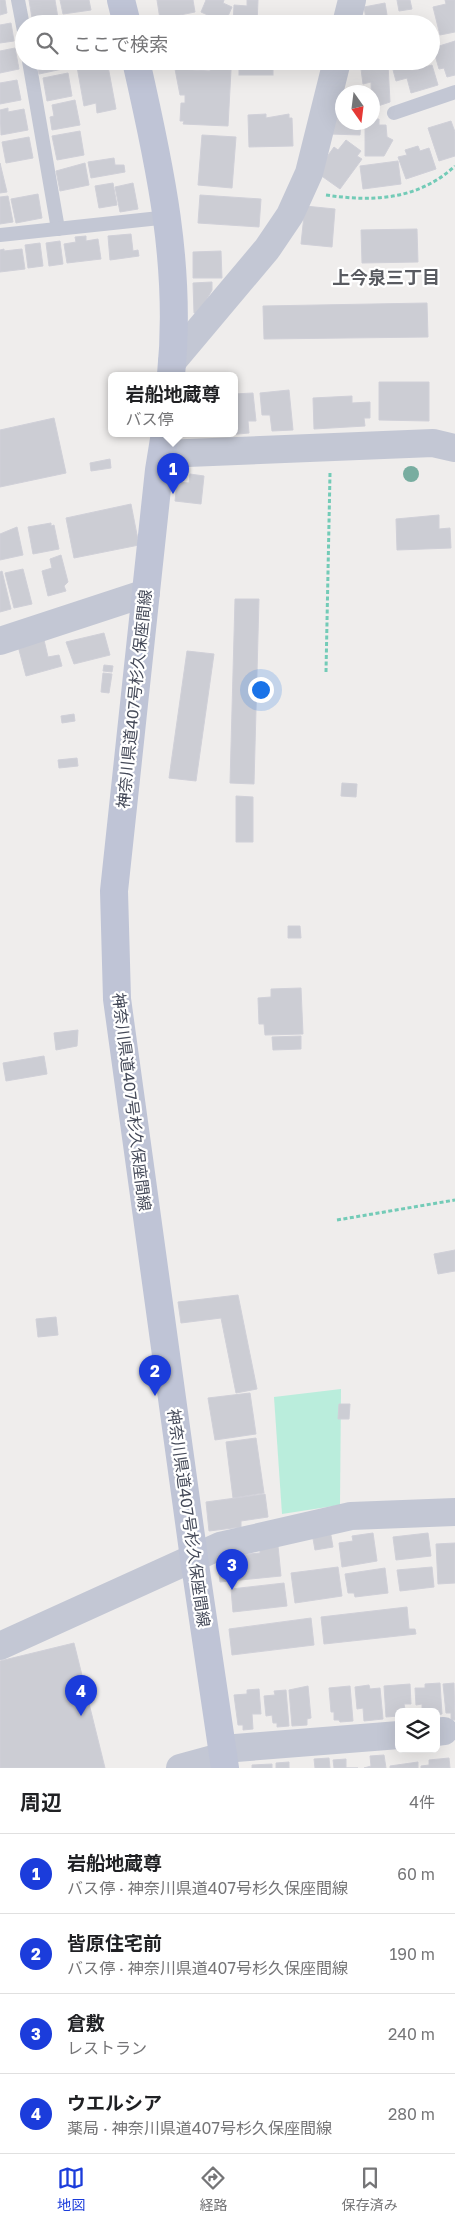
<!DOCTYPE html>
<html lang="ja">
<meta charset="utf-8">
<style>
:root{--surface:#fff;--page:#f6f6f6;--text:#202124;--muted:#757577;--line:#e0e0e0;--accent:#1b3cdb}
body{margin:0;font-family:"Golos Text","Noto Sans JP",sans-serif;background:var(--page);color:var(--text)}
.controls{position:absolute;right:15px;bottom:15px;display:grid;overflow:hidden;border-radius:8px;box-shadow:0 5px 20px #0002}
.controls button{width:45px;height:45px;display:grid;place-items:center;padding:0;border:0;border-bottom:1px solid var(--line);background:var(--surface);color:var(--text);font:25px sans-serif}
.compass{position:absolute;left:335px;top:85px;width:45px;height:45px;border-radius:50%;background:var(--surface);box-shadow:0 5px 20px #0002;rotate:166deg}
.you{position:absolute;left:260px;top:689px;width:18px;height:18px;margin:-12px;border:4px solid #fff;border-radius:50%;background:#1a73e8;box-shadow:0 0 0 8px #1a73e833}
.badge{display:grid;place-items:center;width:32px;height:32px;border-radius:50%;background:var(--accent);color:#fff;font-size:16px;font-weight:700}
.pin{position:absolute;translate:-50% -41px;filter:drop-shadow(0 1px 2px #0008)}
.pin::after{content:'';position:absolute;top:26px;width:18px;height:15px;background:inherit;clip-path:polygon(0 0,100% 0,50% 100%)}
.popup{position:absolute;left:108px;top:372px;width:130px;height:65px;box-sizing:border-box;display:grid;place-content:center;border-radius:8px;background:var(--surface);filter:drop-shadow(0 1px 4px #0005);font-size:16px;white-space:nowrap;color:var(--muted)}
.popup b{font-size:19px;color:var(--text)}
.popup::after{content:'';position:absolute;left:50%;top:100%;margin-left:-10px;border:10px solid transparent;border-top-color:var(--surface)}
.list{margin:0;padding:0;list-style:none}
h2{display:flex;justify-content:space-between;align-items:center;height:65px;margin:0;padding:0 20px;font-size:21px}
h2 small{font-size:16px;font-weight:400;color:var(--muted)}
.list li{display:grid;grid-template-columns:32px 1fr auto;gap:15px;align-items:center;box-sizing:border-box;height:80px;padding:0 20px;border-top:1px solid var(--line)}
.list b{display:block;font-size:19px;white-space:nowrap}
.list p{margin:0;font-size:16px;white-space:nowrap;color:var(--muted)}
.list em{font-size:16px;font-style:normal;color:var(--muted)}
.icon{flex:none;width:28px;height:28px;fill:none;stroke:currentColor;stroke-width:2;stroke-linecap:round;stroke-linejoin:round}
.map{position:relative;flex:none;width:455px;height:1768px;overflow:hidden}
.search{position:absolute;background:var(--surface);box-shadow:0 5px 20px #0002;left:15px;right:15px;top:15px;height:55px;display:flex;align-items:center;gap:12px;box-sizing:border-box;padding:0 18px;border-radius:28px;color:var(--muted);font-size:19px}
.sheet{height:385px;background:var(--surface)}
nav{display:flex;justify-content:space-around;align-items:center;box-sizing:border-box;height:70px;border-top:1px solid var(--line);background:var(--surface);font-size:14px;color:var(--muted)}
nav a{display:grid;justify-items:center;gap:2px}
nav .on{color:var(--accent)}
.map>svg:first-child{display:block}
</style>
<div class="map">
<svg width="455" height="1768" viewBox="0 0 455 1768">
<rect width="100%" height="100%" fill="#efedec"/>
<polygon fill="#baeddc" points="341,1389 340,1505 282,1514 274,1397"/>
<g fill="#cccdd4" stroke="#d0d0d8">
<polygon points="0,0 5,0 7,13 0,15"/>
<polygon points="29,0 55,0 59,24 33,24"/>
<polygon points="60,0 89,0 91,10 63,14"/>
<polygon points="157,0 193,0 195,12 160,19"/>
<polygon points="206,0 224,0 223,3 232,7 225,23 201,12"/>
<polygon points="247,0 258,0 257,24 233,24 234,5 247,6"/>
<polygon points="397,0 410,0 412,9 399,11"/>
<polygon points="445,0 455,0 455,32 440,35 433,7 446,4"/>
<polygon points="385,3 387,15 366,19 364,7"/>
<polygon points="84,16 85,22 101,19 102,24 63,24 62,19"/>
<polygon points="11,23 14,41 0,43 0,25"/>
<polygon points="455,41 455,75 447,77 444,68 439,69 433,48"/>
<polygon points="15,48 19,69 0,73 0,51"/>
<polygon points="37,61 66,61 67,68 39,74"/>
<polygon points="76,61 107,61 116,109 97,113 96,103 84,106"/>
<rect x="239" y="61" width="34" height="14"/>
<polygon points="405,61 414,61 417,69 432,65 438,85 411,93 407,78 396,81 392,66"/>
<polygon points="388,65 390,102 372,108 371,82 363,84 361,69"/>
<polygon points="210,68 231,70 228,126 183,124 184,121 180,121 181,103 185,103 185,95 180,95 175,69 210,71"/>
<polygon points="68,73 72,96 47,101 43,78"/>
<polygon points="17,80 21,100 0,104 0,83"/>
<polygon points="75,100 80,125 52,130 50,117 54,116 52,105"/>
<polygon points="335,100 342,100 342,122 361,122 360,135 330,134"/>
<polygon points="8,108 8,112 24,109 28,130 1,135 0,110"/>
<polygon points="266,114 266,118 289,114 289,118 292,118 293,146 249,147 248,115"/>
<polygon points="372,119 379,119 379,125 386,125 387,137 393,140 384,156 365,156 365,122 372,122"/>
<polygon points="451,121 455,132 455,156 439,161 428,128"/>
<polygon points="80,131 84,155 57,160 52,136"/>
<polygon points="202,135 236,137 232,188 198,185"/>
<polygon points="29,137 33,158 6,163 2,142"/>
<polygon points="346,140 361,151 357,156 362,159 340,189 316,172 334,147 338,150"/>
<polygon points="418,146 420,151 429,148 436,169 406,179 398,157 407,155 405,150"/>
<polygon points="114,158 115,165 124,165 125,172 91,178 88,162"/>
<polygon points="398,161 401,184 363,189 360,166"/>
<polygon points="0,163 7,192 0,193"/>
<polygon points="85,163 89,185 60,191 56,171"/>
<polygon points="113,183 117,205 99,208 95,186"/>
<polygon points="133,183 138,209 120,212 115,187"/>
<polygon points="38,194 42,218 16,223 11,199"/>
<polygon points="200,195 261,199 259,227 198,223"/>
<polygon points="8,196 13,222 0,224 0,197"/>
<polygon points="305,206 335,209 332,247 301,244"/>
<polygon points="417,229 418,262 362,263 361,230"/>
<polygon points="131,234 133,251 138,250 139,256 110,260 108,236"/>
<polygon points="86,236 86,241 98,239 101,259 67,263 64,244 76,242 75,237"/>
<polygon points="60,241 63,264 49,266 46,243"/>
<polygon points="40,243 43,266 28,268 25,245"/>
<polygon points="4,249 4,251 22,249 25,269 0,272 0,250"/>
<polygon points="221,251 222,278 193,278 193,252"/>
<polygon points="212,282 212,290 199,313 194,313 193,283"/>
<polygon points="427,303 428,337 264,339 263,306"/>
<polygon points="379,382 429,382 429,421 379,420"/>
<polygon points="289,390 293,430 272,431 270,415 262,415 260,393"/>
<polygon points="253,393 256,421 248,421 249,433 227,435 227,433 234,433 234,394"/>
<polygon points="352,396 352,403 370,402 370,418 364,418 365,426 314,429 313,398"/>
<polygon points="54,418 66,473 0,487 0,430"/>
<polygon points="110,459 111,468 91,471 90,463"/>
<polygon points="177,468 186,469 184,480 176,478"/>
<polygon points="190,474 204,476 201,504 175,501 177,482 189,483"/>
<polygon points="131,504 139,545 74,558 66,518"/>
<polygon points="439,515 439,529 450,528 451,548 397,550 396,519"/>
<polygon points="51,523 51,526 54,525 59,549 33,554 28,527"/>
<polygon points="17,527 23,555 0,560 0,534"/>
<polygon points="61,555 68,582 64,586 66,591 48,596 42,571 52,568 50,559"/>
<polygon points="23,569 32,604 14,608 5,573"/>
<polygon points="2,571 11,609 0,612 0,572"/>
<polygon points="235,599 259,599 254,784 230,783"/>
<polygon points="104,633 110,655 74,664 66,642"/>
<polygon points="44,640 48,657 59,655 62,666 26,676 18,646"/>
<polygon points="187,651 214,654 196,781 169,778"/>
<polygon points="104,665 113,666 112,672 103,671"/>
<polygon points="103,673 112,674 109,693 101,692"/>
<polygon points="74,714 75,721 62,723 61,716"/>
<polygon points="77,758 78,766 59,768 58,760"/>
<polygon points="342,783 357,784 356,797 341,796"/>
<polygon points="236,796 253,797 253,842 236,842"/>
<polygon points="288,926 300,926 301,938 288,938"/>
<polygon points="301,988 303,1034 265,1035 264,1024 259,1024 258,998 271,997 271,989"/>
<polygon points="78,1030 77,1046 56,1050 54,1033"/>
<polygon points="301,1036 301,1049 273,1050 272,1037"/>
<polygon points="44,1056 47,1074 6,1081 3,1063"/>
<polygon points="455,1250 455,1271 438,1274 434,1254"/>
<polygon points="238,1295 257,1389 236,1393 221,1318 181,1323 178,1302"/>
<polygon points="56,1317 58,1335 38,1337 36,1319"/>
<polygon points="250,1393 256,1434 215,1440 208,1398"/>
<polygon points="339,1404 350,1404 349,1419 338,1419"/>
<polygon points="256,1438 264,1493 233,1498 226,1442"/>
<polygon points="265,1494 268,1517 241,1521 241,1527 209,1531 206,1502"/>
<polygon points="330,1530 333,1547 315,1550 312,1533"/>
<polygon points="373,1533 377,1561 342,1567 339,1543 353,1541 352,1536"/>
<polygon points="428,1533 431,1556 396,1560 393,1537"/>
<polygon points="455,1543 455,1583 438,1584 436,1544"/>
<polygon points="278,1546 281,1576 220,1582 217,1557 260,1553 260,1548"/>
<polygon points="338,1567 342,1596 295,1603 291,1573"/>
<polygon points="432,1567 434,1587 400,1591 397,1570"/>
<polygon points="385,1568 388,1593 355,1597 354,1593 348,1593 345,1574"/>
<polygon points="284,1583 287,1606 233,1612 231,1589"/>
<polygon points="407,1607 409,1629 415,1629 416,1634 324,1644 321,1617"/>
<polygon points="311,1618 314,1645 232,1655 229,1629"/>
<polygon points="74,1643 105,1768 0,1768 0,1661"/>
<polygon points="440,1683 442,1714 436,1715 436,1712 422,1709 422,1704 416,1705 415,1688 425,1688 425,1684"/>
<polygon points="454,1683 455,1720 451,1720 451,1713 446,1713 443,1684"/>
<polygon points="410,1684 411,1704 404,1704 405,1709 399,1710 399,1716 386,1717 384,1686"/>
<polygon points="369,1685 370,1689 380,1688 383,1719 364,1721 363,1708 357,1709 355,1687"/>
<polygon points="308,1686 311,1718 307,1719 307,1725 292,1726 289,1690"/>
<polygon points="350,1686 353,1721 340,1722 339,1720 334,1720 334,1712 331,1712 329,1688"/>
<polygon points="259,1689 261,1714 252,1714 253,1729 243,1730 243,1725 238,1725 234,1695 247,1694 247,1690"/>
<polygon points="286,1690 289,1726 277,1727 277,1723 273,1723 272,1715 266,1716 264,1696 275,1695 274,1691"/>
<polygon points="384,1755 386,1768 364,1768 371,1766 370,1756"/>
<polygon points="329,1758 330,1768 315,1768 314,1759"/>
<polygon points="449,1758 450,1768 421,1768 421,1766 429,1765 429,1760"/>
<polygon points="346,1759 346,1768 358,1768 334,1768 333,1760"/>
<polygon points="289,1762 289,1768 276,1768 276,1763"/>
<polygon points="418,1762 418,1768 390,1768 390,1766"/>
<polygon points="272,1764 272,1768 252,1768 252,1765"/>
</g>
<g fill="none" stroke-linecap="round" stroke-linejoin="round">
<g stroke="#73cbb7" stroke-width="3" stroke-dasharray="4 2.5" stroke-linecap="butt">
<path d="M326,195C373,202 418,200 455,166"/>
<polyline points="326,672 330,473"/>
<polyline points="337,1220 455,1200"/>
</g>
<g stroke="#c3c7d4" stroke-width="14">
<polyline points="18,0 24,31"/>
<polyline points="29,61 58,229"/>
<polyline points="394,113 455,92"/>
<polyline points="0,235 169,217"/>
</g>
<g stroke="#c3c7d4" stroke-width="28">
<polyline points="346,24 352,0"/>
<polyline points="172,362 267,249 290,215 309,173 337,61"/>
<polyline points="163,454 433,443 455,448"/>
<polyline points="0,641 146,593"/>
<polyline points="0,1646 220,1546 351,1516 455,1512"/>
<polyline points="436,1732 444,1731"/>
<polyline points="223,1749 399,1735"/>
<polyline points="180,1768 224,1756"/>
</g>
<g stroke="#bfc4d6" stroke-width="28">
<polyline points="121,0 127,24"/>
<path d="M136,61C160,166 182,267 171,375"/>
<polyline points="165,433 159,470 114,891 117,999 194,1558 225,1768"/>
</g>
</g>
<circle fill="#78ada0" cx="411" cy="474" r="8"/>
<g text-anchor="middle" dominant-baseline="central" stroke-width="4.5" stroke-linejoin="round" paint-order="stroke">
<g font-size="16" fill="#454a59" stroke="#fff">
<text transform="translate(134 699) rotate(-84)">神奈川県道407号杉久保座間線</text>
<text transform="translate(132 1102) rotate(83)">神奈川県道407号杉久保座間線</text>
<text transform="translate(189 1518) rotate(82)">神奈川県道407号杉久保座間線</text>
</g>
<g font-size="18" font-weight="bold" fill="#595b61" stroke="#fff">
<text x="386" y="277">上今泉三丁目</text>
</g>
</g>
</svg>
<div class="controls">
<button><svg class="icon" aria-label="layers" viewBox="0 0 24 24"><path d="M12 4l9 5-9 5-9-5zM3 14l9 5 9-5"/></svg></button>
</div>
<svg class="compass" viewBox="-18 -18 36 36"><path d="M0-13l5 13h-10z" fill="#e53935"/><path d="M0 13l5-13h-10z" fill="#757577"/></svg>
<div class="you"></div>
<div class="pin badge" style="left:173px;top:494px">1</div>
<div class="popup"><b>岩船地蔵尊</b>バス停</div>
<div class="pin badge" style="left:155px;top:1396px">2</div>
<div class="pin badge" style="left:232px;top:1590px">3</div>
<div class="pin badge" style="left:81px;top:1716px">4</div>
<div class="search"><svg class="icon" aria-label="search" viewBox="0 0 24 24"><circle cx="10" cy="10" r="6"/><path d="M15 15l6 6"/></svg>ここで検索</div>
</div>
<section class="sheet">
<h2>周辺<small>4件</small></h2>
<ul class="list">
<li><span class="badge">1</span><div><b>岩船地蔵尊</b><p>バス停 · 神奈川県道407号杉久保座間線</p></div><em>60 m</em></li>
<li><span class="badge">2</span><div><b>皆原住宅前</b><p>バス停 · 神奈川県道407号杉久保座間線</p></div><em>190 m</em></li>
<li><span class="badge">3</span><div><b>倉敷</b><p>レストラン</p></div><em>240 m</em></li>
<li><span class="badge">4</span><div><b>ウエルシア</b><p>薬局 · 神奈川県道407号杉久保座間線</p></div><em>280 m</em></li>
</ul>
</section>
<nav>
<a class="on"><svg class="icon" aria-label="map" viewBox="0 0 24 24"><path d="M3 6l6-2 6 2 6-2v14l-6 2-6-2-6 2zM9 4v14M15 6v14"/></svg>地図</a>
<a><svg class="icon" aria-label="directions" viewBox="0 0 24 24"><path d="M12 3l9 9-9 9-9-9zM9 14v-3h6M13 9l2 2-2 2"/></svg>経路</a>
<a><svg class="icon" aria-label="saved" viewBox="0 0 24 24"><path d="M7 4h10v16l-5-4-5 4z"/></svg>保存済み</a>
</nav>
